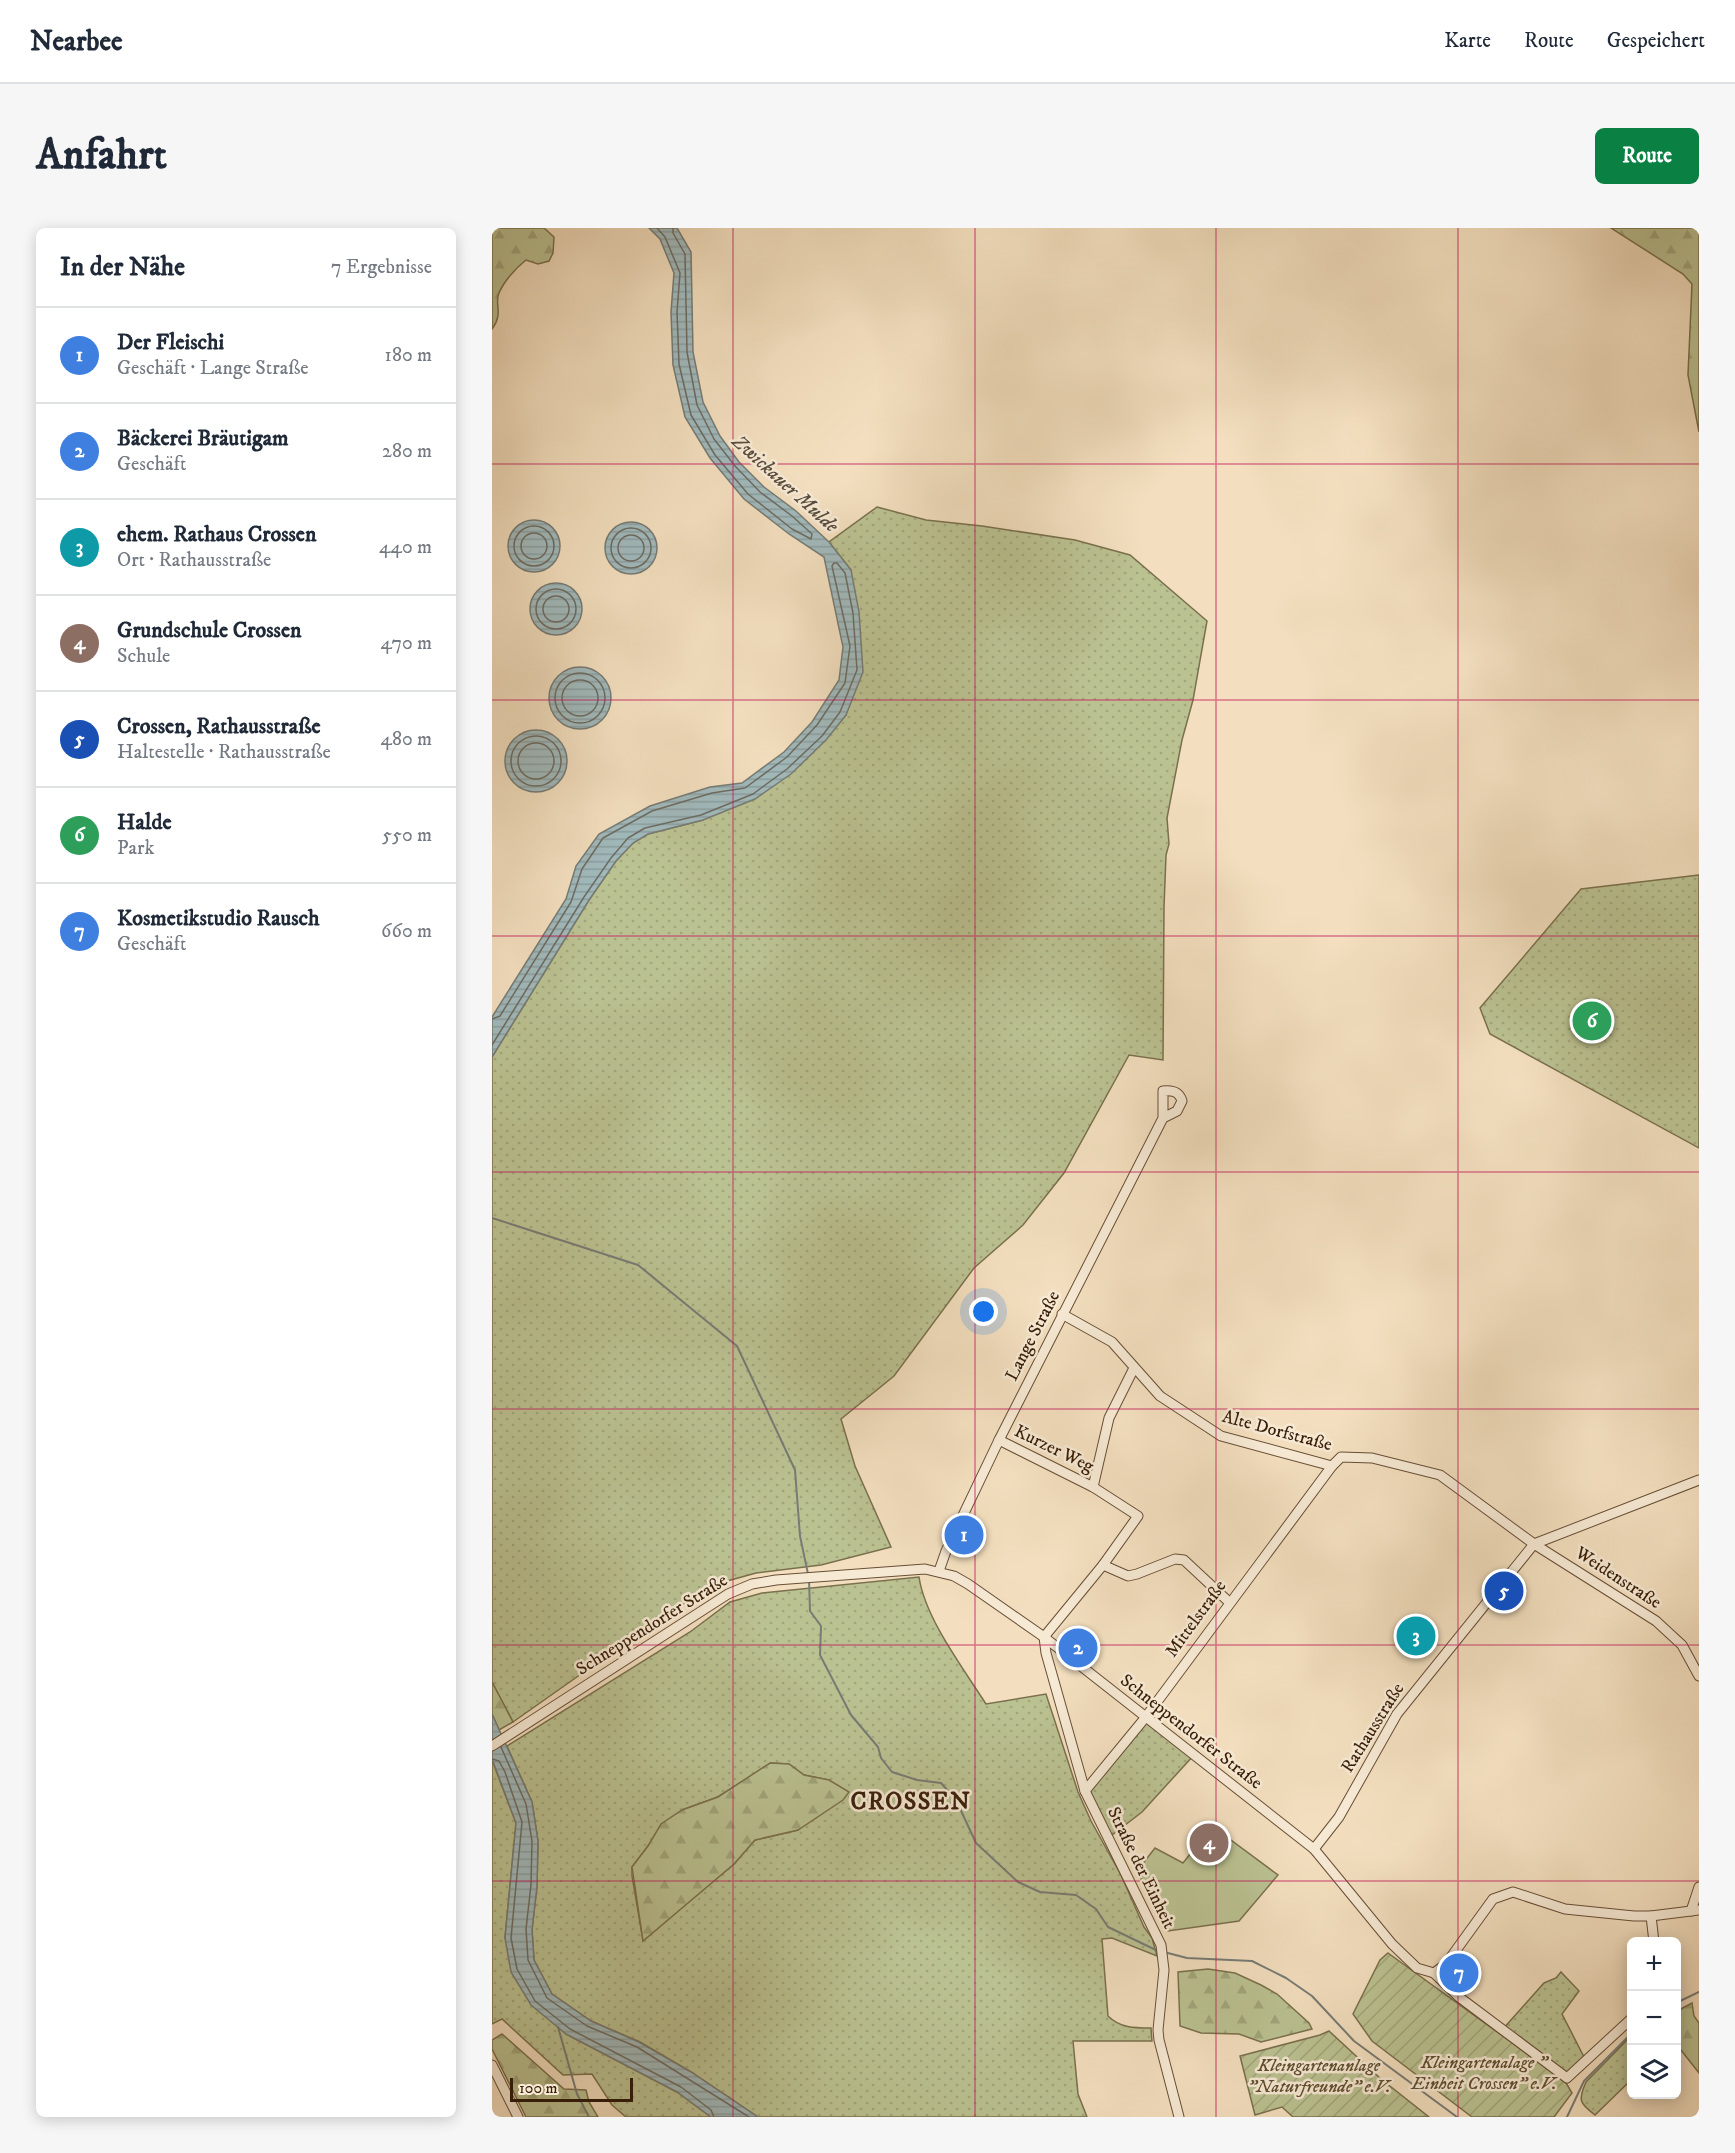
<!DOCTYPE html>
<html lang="de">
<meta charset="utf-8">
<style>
:root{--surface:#fff;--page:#f6f6f7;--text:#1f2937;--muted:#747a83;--line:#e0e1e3;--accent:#0b8043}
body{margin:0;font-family:"IM FELL DW Pica",serif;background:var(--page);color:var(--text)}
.controls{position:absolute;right:18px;bottom:18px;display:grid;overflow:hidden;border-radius:9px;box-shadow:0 3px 15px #0003}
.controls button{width:54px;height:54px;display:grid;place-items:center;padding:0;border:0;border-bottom:2px solid var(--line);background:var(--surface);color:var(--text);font:30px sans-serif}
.scale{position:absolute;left:18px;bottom:15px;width:123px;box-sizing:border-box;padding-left:6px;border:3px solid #391e08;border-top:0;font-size:16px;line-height:21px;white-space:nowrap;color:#391e08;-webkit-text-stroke:4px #f7ead5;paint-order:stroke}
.you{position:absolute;left:492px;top:1084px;width:21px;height:21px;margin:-15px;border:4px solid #fff;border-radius:50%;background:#1a73e8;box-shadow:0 0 0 9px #1a73e833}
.badge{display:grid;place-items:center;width:39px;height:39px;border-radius:50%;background:var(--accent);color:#fff;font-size:20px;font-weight:700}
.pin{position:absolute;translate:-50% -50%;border:3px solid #fff;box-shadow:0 2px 6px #0006}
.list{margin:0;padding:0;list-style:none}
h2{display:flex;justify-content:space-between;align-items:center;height:78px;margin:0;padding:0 24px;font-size:26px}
h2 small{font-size:20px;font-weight:400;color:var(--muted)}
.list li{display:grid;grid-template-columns:39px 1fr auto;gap:18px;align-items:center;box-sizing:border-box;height:96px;padding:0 24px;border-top:2px solid var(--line)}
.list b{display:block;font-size:22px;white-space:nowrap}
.list p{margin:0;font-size:20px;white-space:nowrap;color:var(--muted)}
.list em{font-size:20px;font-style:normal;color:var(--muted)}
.icon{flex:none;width:33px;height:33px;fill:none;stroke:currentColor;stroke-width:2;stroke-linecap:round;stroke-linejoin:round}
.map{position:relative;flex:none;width:1207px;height:1889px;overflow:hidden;border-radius:9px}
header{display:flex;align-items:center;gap:36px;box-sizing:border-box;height:84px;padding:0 30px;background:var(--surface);border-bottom:2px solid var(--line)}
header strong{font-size:28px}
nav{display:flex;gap:33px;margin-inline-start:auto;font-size:21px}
.intro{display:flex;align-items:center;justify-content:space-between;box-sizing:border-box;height:144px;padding:0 36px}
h1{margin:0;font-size:42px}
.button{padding:15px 27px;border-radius:9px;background:var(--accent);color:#fff;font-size:21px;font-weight:700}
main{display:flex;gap:36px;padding:0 36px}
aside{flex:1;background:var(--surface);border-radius:9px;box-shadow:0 3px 15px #0003}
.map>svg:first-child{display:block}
</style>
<header>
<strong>Nearbee</strong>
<nav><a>Karte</a><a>Route</a><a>Gespeichert</a></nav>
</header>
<div class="intro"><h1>Anfahrt</h1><a class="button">Route</a></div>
<main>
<aside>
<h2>In der Nähe<small>7 Ergebnisse</small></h2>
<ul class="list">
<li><span class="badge" style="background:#3f7fe0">1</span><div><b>Der Fleischi</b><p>Geschäft · Lange Straße</p></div><em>180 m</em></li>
<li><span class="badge" style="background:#3f7fe0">2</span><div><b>Bäckerei Bräutigam</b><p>Geschäft</p></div><em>280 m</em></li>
<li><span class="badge" style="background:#0f9aa8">3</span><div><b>ehem. Rathaus Crossen</b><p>Ort · Rathausstraße</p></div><em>440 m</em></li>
<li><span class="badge" style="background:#8d6e63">4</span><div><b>Grundschule Crossen</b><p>Schule</p></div><em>470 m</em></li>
<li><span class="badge" style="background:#1a4fb4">5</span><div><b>Crossen, Rathausstraße</b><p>Haltestelle · Rathausstraße</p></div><em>480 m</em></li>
<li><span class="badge" style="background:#2e9e5b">6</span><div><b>Halde</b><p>Park</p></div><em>550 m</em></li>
<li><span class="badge" style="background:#3f7fe0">7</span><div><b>Kosmetikstudio Rausch</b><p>Geschäft</p></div><em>660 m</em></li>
</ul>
</aside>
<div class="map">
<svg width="1207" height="1889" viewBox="0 0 1207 1889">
<defs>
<pattern id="grass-dots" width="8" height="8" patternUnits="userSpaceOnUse" patternTransform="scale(1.5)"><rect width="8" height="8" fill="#bbc292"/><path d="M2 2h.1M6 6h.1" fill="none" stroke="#a2a67c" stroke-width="1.8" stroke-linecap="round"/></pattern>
<pattern id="forest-firs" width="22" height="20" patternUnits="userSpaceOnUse" patternTransform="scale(1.5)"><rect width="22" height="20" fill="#bbc292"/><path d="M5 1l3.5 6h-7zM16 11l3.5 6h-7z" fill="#a2a67c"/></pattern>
<pattern id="garden-furrows" width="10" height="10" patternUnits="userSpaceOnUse" patternTransform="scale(1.5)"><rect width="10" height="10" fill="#bbc292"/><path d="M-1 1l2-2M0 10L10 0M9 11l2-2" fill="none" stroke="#a2a67c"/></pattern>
<pattern id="water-rules" width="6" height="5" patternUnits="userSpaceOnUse" patternTransform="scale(1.5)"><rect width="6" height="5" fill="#a1babd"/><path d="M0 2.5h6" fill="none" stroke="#8b9fa1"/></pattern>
</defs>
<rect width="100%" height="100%" fill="#f3dfbf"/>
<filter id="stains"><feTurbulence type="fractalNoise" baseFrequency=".00333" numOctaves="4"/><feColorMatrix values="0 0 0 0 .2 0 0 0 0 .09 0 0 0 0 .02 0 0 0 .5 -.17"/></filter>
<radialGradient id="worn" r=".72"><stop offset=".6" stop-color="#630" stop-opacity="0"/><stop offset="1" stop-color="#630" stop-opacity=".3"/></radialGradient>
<g fill="url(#grass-dots)" stroke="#7a704d" stroke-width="1.5" fill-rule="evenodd">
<polygon points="385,279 434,292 490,298 583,312 638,327 715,393 701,472 690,512 675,590 677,616 674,627 672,679 671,832 637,827 572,945 531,997 482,1040 402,1148 349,1191 363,1238 399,1319 329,1337 264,1345 228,1355 199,1370 172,1391 126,1420 21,1494 0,1454 0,829 97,672 124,633 141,615 156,606 211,592 354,487 359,342 337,314"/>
<polygon points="1207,647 1207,920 998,806 988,780 1089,661"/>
<path d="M427,1349C433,1390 471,1440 494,1476L554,1466L586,1564L599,1593L629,1647L652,1699L660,1710L665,1728L620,1710L610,1711L616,1788C628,1800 642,1800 659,1800L660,1813H581L586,1866L595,1889H266L199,1844L148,1814L99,1793L60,1766L42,1732L40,1702L45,1658L46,1613L40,1574L15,1518L198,1404L238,1374L270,1365ZM279,1535L297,1536L312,1547L337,1552L306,1602L263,1612L242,1636L151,1712L140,1648V1639L156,1618L190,1582L226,1569Z"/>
<polygon points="653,1490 701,1528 650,1584 616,1610 593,1563"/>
<polygon points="0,1532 24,1595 13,1710 74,1806 185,1864 219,1889 134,1889 120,1877 100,1846 71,1847 10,1791 0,1796"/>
<polygon points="1069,1744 1087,1763 1070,1786 1092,1829 1076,1844 1069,1843 1011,1801 1052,1755 1064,1750"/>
<path d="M1139,1808V1852L1103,1887C1087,1875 1086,1872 1094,1854Z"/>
</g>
<g fill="url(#forest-firs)" stroke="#7a704d" stroke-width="1.5">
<path d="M0,0H52L62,9L61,25L57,33L46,36L34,32C24,40 12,53 7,65C2,76 12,85 0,101Z"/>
<polygon points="1119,0 1207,0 1207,204 1196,147 1200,56 1191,46"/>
<polygon points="0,1454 21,1494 7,1502 0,1486"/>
<polygon points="278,1535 297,1536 312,1547 337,1552 357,1564 351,1572 306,1602 263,1612 242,1636 151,1713 140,1639 156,1618 169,1596 190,1582 226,1569"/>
<polygon points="716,1741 743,1745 769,1757 785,1766 817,1795 820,1801 769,1814 747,1806 709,1805 688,1798 686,1744"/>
<polygon points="1200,1775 1202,1788 1207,1795 1207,1845 1185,1817 1185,1783"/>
<polygon points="10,1806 72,1861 94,1862 97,1874 106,1889 34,1889 0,1821 0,1812"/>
</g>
<g fill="url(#garden-furrows)" stroke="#7a704d" stroke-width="1.5">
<polygon points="896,1725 1073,1853 1080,1865 1062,1889 980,1889 880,1813 861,1786 888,1732"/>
<polygon points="837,1803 889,1851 937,1889 801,1889 790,1879 763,1887 748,1828 828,1807"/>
</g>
<polygon fill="#bbc292" stroke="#7a704d" stroke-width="1.5" points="720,1598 786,1647 747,1693 676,1703 645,1643 663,1620 691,1635"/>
<g fill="url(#water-rules)" stroke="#777c75" stroke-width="1.5">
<polygon points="157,0 185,0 199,24 201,124 211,174 228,208 247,234 272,259 304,283 337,314 359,342 367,384 371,444 354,487 334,512 299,546 263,571 211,592 156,606 141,615 124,633 97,672 0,829 0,789 74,671 84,638 107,606 158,578 218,559 250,555 292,524 320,494 347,452 351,419 332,329 297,306 252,271 218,230 193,189 181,137 179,84 182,45 168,11"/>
<circle cx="42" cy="318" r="26"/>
<circle cx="139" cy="320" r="26"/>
<circle cx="64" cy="381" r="26"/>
<circle cx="88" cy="470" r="31"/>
<circle cx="44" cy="533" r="31"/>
<polygon points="0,1486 40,1574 46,1613 45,1658 40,1702 42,1732 60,1766 99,1793 147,1814 199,1844 266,1889 219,1889 185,1864 74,1806 39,1777 19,1744 13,1710 24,1595 0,1531"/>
</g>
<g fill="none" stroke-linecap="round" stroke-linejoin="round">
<g stroke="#6d6c62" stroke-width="1.5">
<polyline points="165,0 173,9 188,45 185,84 187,136 199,187 223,227 256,266 300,301 319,311 320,306 300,288 268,264 243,238 222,211 205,177 195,124 193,26 181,5 181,0"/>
<circle cx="42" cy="318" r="20"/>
<circle cx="139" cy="320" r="20"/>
<circle cx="42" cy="318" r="13"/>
<circle cx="139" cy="320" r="13"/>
<circle cx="64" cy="381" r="20"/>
<circle cx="64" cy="381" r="13"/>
<circle cx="88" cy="470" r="25"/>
<circle cx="88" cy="470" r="18"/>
<circle cx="44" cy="533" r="25"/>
<circle cx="44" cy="533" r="18"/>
<polyline points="0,791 8,788 79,674 90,641 111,610 160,583 220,565 253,560 295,529 325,497 353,455 358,418 340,338 342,335 345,335 353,345 361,385 365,442 348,484 330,508 295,541 261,566 209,587 153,600 136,610 119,630 92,669 0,817"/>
<polyline points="9,1519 34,1576 40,1613 39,1657 34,1701 36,1732 55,1770 95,1798 145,1819 257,1889"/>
<polyline points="0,1531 7,1533 13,1544 30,1594 19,1710 25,1741 43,1773 78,1801 189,1859 219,1882 222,1889"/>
</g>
<g stroke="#777c75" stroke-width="2">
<polyline points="0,990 146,1037 245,1118 303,1242 308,1308 316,1346"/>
<polyline points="317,1351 318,1383 329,1398 328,1427 359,1487 386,1519 389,1530 400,1544 425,1552 449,1555 464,1572 484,1615 526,1654 548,1664 584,1667 604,1681 616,1699 666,1723"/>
<polyline points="672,1724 695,1730 760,1733 794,1750 820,1768 862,1813 965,1889"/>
<polyline points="1184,1775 1207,1764"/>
<polyline points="66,1799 85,1866 97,1889"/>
<polyline points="1075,1889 1092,1853 1140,1805"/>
</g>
<defs>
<g id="minor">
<polyline points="570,1086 620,1114 668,1168 729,1208 840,1238 849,1229 880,1230 948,1247 1042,1316 1164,1393 1190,1417 1207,1448"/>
<polyline points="507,1212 601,1259 646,1288 611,1337 552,1409 554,1425 593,1563 669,1717 672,1742 666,1802 667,1812 687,1889"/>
<polyline points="601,1259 617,1190 642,1140"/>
<polyline points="1042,1316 1207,1252"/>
<polyline points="611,1337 636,1348 645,1346 683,1331 692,1332 737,1374"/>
<path d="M447,1343L454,1323L507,1212L671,890V863C680,862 687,863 690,873L685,883L671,890"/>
<polyline points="0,1518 236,1366 260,1356 284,1352 433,1341 462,1348 476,1356 552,1409 822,1621 900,1716 925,1740 942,1745 954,1736 1001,1671 1021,1664 1073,1681 1142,1688 1159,1688 1207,1682"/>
<polyline points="593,1563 653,1490 840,1238"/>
<polyline points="822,1621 847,1589 905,1486 1042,1316"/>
<polyline points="1199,1683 1207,1659"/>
<polyline points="1159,1688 1162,1714"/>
<polyline points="942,1745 967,1769 1075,1850 1140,1790"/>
<polyline points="0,1837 26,1889"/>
</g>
</defs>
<use href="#minor" stroke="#684e36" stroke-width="11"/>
<use href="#minor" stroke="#f7ead5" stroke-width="9"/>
</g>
<path fill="none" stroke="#c2185b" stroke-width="1.5" stroke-opacity="0.55" d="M241,0V1889M483,0V1889M724,0V1889M966,0V1889M0,236H1207M0,472H1207M0,708H1207M0,944H1207M0,1181H1207M0,1417H1207M0,1653H1207"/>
<g text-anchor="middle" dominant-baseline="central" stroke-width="5" stroke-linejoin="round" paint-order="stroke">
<g font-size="18" fill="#391e08" stroke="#f7ead5">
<text transform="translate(541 1108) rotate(-63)">Lange Straße</text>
<text transform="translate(785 1203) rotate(15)">Alte Dorfstraße</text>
<text transform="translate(562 1221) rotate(26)">Kurzer Weg</text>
<text transform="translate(1126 1350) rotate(33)">Weidenstraße</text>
<text transform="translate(704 1391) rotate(-54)">Mittelstraße</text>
<text transform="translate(160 1397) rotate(-32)">Schneppendorfer Straße</text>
<text transform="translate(881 1500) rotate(-58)">Rathausstraße</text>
<text transform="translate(699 1504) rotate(38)">Schneppendorfer Straße</text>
<text transform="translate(649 1640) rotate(64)">Straße der Einheit</text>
</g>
<g font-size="18" font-style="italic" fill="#604f31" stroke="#f7ead5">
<text x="992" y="1835">Kleingartenalage "<tspan x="992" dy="21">Einheit Crossen" e.V.</tspan></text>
<text x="827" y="1838">Kleingartenanlage<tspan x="827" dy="21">"Naturfreunde" e.V.</tspan></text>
</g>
<g font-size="20" font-style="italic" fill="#584d3e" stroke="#f7ead5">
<text transform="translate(293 256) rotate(42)">Zwickauer Mulde</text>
</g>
<g font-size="24" font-weight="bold" letter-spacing="1.5" fill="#391e08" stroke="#f7ead5">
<text x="419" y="1574">CROSSEN</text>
</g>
</g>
<rect width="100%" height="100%" filter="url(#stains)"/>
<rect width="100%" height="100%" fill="url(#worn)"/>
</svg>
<div class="controls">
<button>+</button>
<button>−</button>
<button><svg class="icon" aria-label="layers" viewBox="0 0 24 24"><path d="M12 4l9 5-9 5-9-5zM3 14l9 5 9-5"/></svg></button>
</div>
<div class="scale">100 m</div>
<div class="you"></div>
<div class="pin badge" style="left:472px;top:1307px;background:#3f7fe0">1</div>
<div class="pin badge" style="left:586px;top:1420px;background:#3f7fe0">2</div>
<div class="pin badge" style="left:924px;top:1408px;background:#0f9aa8">3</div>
<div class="pin badge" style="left:717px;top:1615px;background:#8d6e63">4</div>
<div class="pin badge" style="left:1012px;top:1363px;background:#1a4fb4">5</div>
<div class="pin badge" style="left:1100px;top:793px;background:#2e9e5b">6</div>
<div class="pin badge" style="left:967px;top:1745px;background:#3f7fe0">7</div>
</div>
</main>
